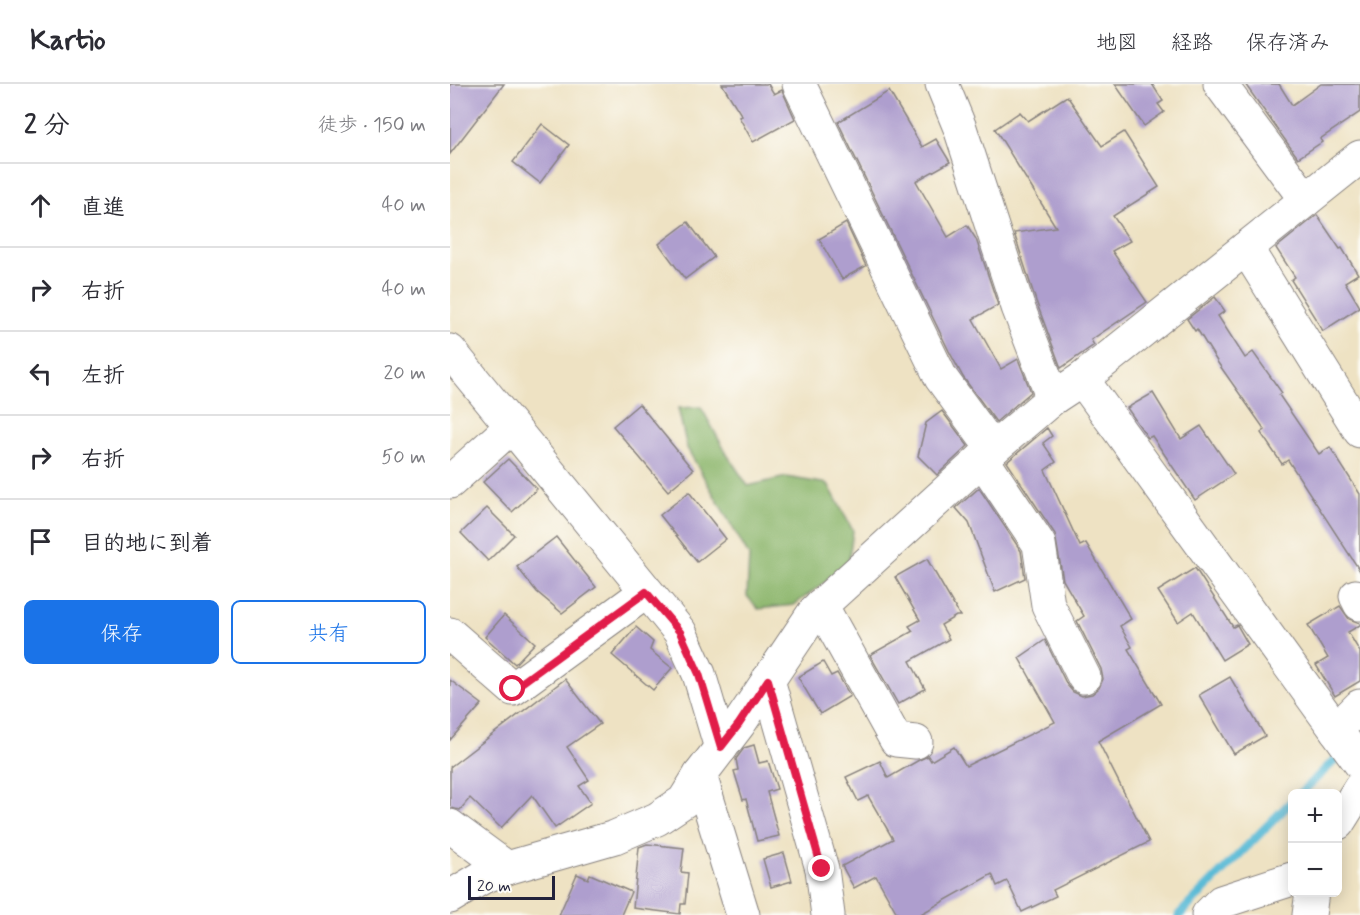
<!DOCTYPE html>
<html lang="ja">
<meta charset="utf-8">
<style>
:root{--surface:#fff;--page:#f2f2f3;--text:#2b2b33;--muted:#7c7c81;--line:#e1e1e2;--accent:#1a73e8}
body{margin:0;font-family:Mynerve,"Klee One",sans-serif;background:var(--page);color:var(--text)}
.controls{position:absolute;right:18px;bottom:18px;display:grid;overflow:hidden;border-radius:9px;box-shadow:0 3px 15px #0003}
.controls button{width:54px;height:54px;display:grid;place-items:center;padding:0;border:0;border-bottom:2px solid var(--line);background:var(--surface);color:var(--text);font:30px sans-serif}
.scale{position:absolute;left:18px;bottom:15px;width:87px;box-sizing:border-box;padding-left:6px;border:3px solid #22223b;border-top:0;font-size:16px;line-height:21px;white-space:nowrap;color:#22223b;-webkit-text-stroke:4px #fdfcf7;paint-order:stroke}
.stop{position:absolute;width:18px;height:18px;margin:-14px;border:4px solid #e11d48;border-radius:50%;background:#fff}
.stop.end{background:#e11d48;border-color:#fff;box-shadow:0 2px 6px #0008}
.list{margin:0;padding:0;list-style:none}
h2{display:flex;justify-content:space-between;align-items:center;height:78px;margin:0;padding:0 24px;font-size:26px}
h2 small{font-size:20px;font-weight:400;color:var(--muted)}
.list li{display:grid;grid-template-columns:39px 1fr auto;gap:18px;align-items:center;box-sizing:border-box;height:84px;padding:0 24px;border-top:2px solid var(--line)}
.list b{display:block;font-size:22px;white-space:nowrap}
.list em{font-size:20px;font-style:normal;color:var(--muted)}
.actions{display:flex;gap:12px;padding:18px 24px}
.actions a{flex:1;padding:14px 0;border:2px solid var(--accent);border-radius:9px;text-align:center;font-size:21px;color:var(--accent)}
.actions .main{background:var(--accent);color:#fff}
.icon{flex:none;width:33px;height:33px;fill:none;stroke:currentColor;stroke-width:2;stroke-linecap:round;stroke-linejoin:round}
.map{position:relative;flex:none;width:910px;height:831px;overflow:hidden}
header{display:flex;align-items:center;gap:36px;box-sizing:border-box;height:84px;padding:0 30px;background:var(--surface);border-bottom:2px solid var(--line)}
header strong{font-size:28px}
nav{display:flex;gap:33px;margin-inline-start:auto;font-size:21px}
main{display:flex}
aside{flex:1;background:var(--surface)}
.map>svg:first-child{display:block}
</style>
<header>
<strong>Kartio</strong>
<nav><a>地図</a><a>経路</a><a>保存済み</a></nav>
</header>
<main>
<aside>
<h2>2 分<small>徒歩 · 150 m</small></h2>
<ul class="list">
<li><svg class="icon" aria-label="ahead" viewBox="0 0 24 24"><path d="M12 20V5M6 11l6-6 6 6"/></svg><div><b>直進</b></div><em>40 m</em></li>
<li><svg class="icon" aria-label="right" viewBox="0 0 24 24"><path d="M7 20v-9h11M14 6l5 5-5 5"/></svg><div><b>右折</b></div><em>40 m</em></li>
<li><svg class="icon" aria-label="left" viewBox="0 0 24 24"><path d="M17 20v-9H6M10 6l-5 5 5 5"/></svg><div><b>左折</b></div><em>20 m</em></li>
<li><svg class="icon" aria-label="right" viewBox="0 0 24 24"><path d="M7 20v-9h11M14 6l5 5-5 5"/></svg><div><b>右折</b></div><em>50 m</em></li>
<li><svg class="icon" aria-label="arrive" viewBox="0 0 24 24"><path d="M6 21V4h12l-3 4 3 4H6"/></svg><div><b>目的地に到着</b></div></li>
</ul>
<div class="actions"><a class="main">保存</a><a>共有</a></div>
</aside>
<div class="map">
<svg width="910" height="831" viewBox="0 0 910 831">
<rect width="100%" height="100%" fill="#fdfcf7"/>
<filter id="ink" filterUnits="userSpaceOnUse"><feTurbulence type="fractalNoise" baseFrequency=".0167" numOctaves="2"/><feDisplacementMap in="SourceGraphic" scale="12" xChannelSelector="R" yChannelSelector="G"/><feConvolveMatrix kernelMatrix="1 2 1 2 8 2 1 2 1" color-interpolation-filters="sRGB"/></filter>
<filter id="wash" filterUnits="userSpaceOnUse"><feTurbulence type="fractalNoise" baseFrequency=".008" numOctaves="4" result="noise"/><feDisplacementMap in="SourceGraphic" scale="24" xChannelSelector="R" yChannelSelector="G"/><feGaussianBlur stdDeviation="1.35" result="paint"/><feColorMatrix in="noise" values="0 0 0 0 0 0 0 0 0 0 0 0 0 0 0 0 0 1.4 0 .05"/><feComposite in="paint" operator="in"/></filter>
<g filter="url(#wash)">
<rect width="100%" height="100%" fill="#eee2c3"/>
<polygon fill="#8cb66c" stroke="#576c54" stroke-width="1.5" points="251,323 278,372 298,402 336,393 378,400 403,447 398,481 344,521 308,525 297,512 299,472 237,364 228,324"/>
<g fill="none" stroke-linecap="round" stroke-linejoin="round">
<g stroke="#56b9d5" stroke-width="9">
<polyline points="850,710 894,667"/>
<polyline points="729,831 842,717"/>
</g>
</g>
<g id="blocks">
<g fill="#ae9ece">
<polygon points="0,0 54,0 0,70"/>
<polygon points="272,0 318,0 324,10 332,6 345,35 303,58 289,33 292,32"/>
<polygon points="665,0 702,0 713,17 708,20 714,28 694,42"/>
<polygon points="795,0 829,0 842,21 871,0 910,0 910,28 870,55 872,58 848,74"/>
<polygon points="439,7 472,63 486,55 500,78 466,97 498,153 517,141 526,155 548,221 523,235 551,285 568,275 581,308 546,338 513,293 499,267 388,38"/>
<polygon points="617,12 652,62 674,48 709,103 663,132 680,157 662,167 697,218 641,256 644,261 611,284 586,217 564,149 606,143 545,45 570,28 578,37"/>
<polygon points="92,40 119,61 90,99 63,78"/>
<polygon points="867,131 890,165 892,164 908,190 895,198 910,223 873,247 841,196 845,193 826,164"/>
<polygon points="238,138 264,173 235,195 209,160"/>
<polygon points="396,139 416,182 392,195 369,155"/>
<polygon points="765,213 775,227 768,232 795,274 803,268 832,309 829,311 869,370 880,363 910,410 910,487 838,376 832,380 811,349 815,346 768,279 747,245 745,247 737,235"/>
<polygon points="703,309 731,355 751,342 784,390 745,416 702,352 698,354 677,324"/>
<polygon points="189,320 243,386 218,407 163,342"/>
<polygon points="492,327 518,362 487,391 468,372 476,339"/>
<polygon points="597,344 602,352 593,359 606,378 595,386 630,462 636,459 681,535 670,542 682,563 678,565 711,620 648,657 699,758 603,806 606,812 572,828 557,797 547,802 542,790 469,831 448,831 426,792 404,804 392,782 443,755 418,712 408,717 396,693 430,677 438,694 469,676 478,672 481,677 504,663 516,682 605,638 569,574 595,556 617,601 623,608 632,612 642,610 649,604 653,595 651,585 627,537 634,532 613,496 605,450 557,378"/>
<polygon points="58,375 87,405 62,428 33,398"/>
<polygon points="529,404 571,467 575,494 545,508 519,439 506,424"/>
<polygon points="239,408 276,455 247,478 210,431"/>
<polygon points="37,424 64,451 38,477 11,449"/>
<polygon points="106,453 146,503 112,529 87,508 67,483"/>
<polygon points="477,475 510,532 506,532 491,541 499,555 460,577 475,605 448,620 420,571 463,547 459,542 470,536 445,493"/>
<polygon points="745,484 783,543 787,541 798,560 772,576 743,528 728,538 708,507"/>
<polygon points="890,522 899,535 910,539 910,541 898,548 910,568 910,597 885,612 866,581 878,574 858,541"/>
<polygon points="54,531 85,559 65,580 35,553"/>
<polygon points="186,543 203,558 200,566 222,584 203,606 162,571"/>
<polygon points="373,578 381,592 387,589 400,612 370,630 348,593"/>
<polygon points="780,593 815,652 784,670 749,611"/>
<polygon points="115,595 150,640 117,663 139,696 129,702 141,719 105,744 82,711 51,744 20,714 10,726 0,724 0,683"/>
<polygon points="0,596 32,620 0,656"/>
<polygon points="304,661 309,679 318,677 327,705 317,708 329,752 307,757 296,715 293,716 284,687 288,686 286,675 294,664"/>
<polygon points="197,760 234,764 231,788 238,789 235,820 231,820 230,830 183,824 189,763"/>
<polygon points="334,769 342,797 321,803 313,775"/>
<polygon points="127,790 138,795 140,790 181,808 171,831 109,831"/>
</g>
</g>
</g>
<g filter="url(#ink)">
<use href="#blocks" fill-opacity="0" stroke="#88827f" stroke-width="1.5"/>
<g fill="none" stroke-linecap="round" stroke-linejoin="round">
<defs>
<g id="minor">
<polyline points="349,0 491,294 543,365"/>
<polyline points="492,0 510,44 568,223 603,314"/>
<polyline points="770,0 856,116"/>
<polyline points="796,164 910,347"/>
<polyline points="0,267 230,548 249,590 271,664"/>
<polyline points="632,295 910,679"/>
<polyline points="532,375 589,460 598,521 634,593"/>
<polyline points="0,398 61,343"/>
<polyline points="906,512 910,520"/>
<polyline points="371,521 446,656 466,658"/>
<polyline points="0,550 63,605 196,508"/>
<polyline points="318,596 372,785 378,831"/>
<polyline points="886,646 910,622"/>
<polyline points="250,691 293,831"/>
<polyline points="888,739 910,704"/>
<polyline points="0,742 57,784"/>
<polyline points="0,813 33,793 57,784 165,753 207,735 234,717 250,691 289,640 365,527 543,365 603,314 632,295 910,73"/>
<polyline points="758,831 771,818 842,795"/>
<polyline points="859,831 862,808"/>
</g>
</defs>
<use href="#minor" stroke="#88827f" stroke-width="35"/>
<use href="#minor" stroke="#fff" stroke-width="33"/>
</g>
</g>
<g fill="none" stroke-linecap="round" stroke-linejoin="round" filter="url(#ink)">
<polyline stroke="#e11d48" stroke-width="8" points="63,605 196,508 230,548 249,590 271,663 289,640 318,596 372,785"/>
</g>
</svg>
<div class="controls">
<button>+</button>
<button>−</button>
</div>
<div class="scale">20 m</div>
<div class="stop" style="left:63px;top:605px"></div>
<div class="stop end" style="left:372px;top:785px"></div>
</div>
</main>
